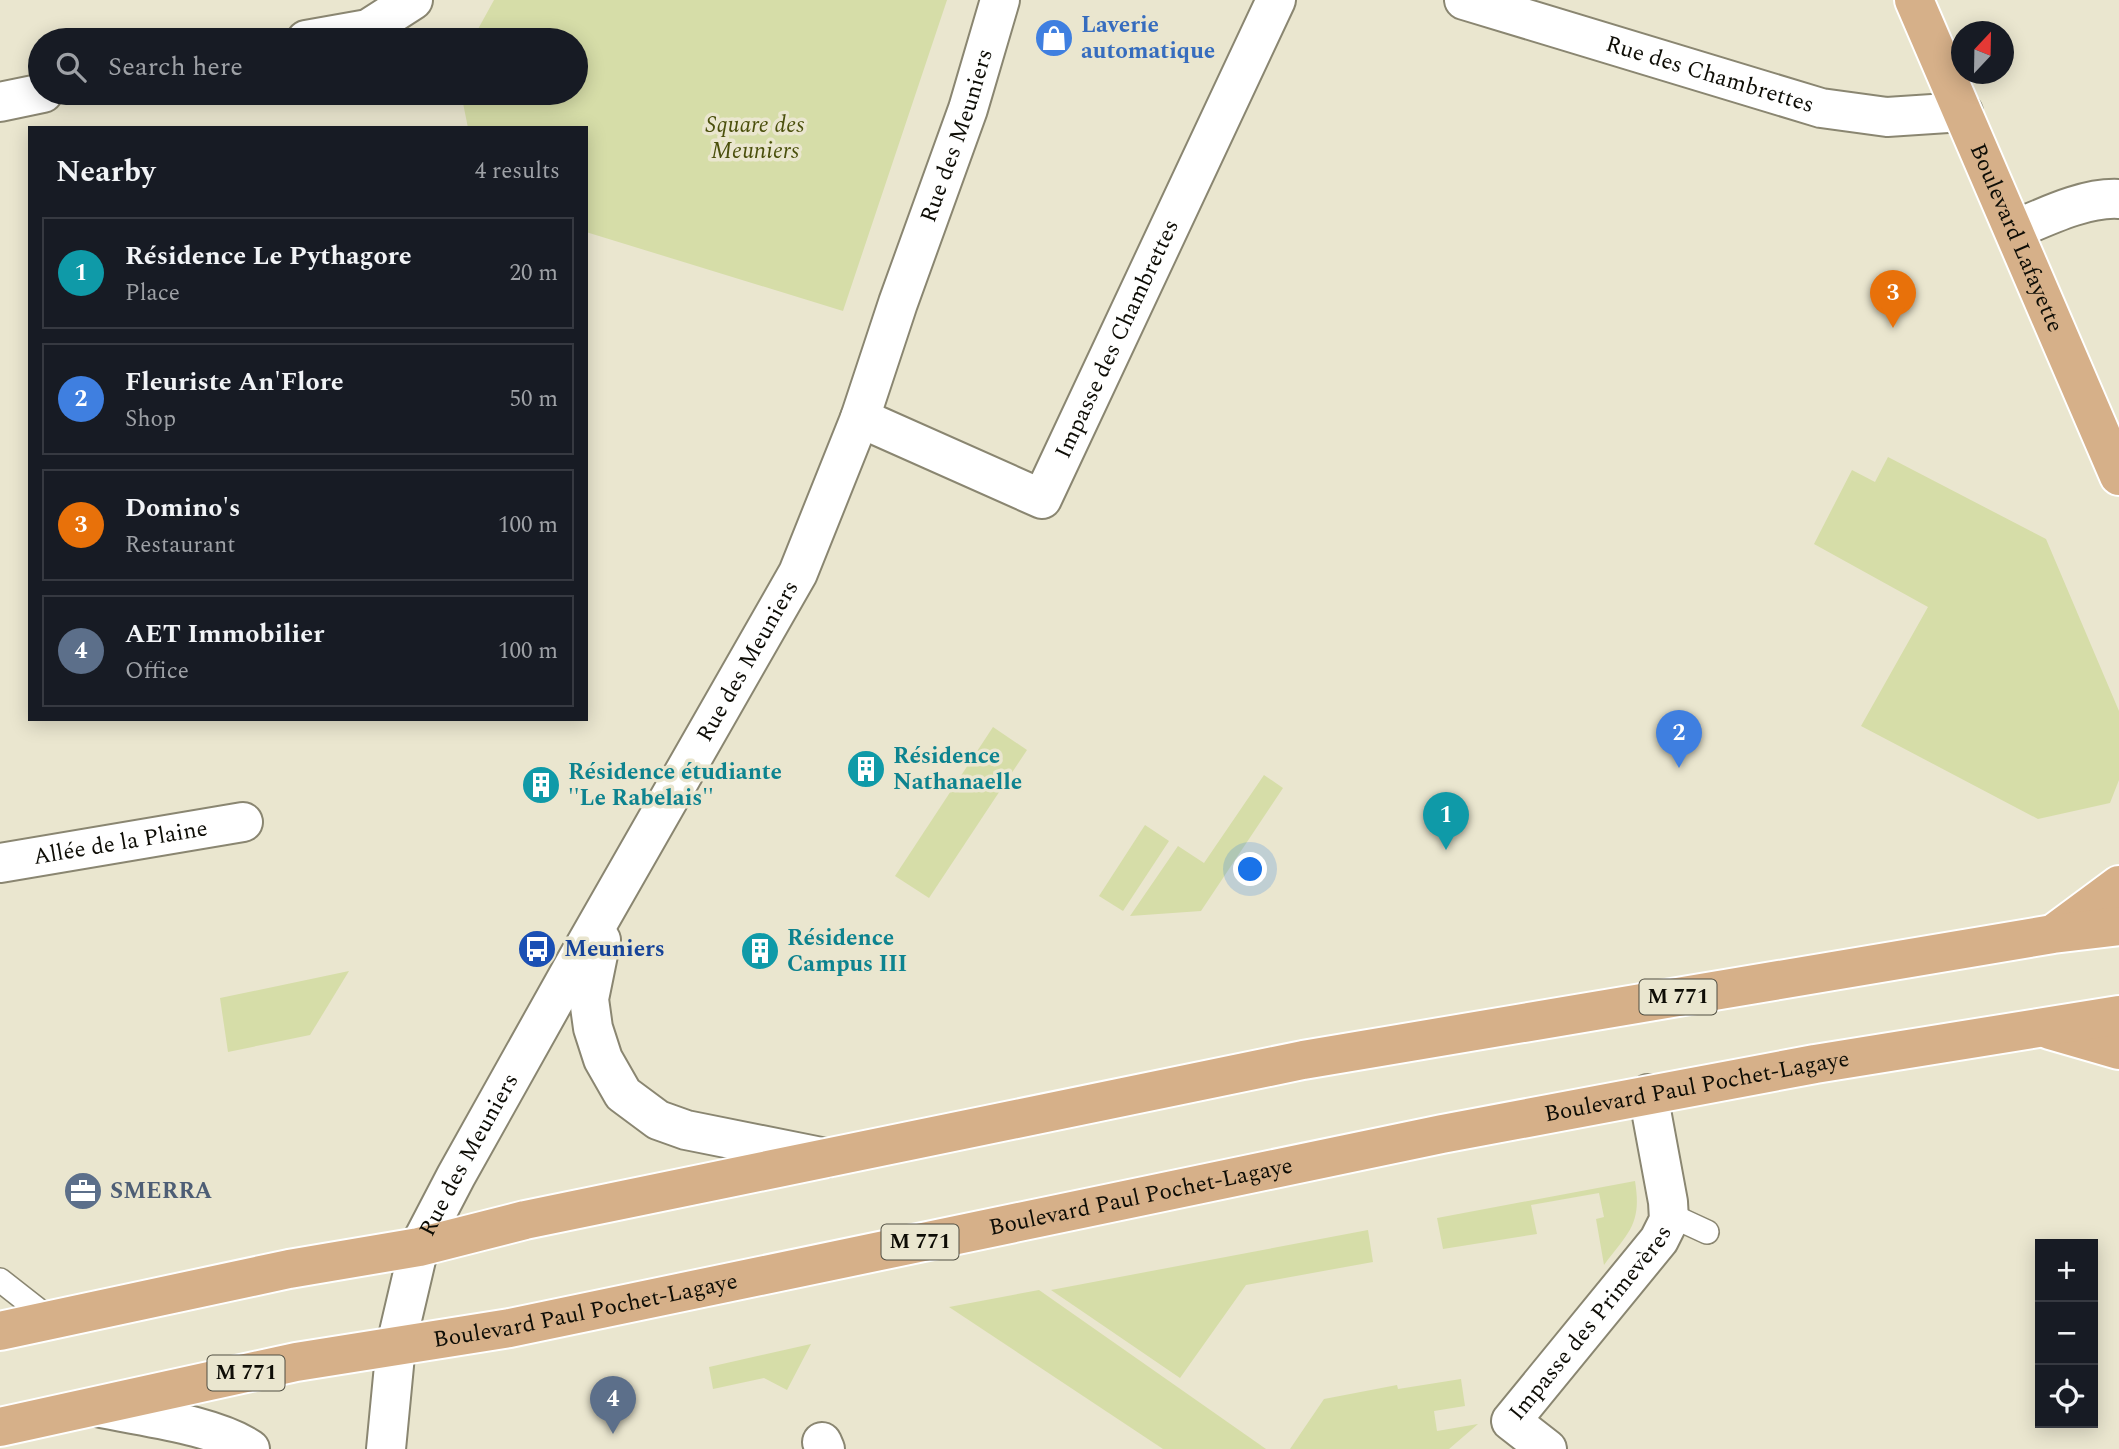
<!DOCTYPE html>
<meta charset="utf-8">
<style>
:root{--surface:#171b24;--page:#242831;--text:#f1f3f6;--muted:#9ea1a6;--line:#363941;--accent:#b45309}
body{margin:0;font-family:Spectral,serif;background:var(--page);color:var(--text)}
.controls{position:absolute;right:21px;bottom:21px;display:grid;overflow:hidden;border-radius:0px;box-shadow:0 4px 18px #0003}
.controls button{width:63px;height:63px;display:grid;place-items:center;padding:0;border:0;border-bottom:2px solid var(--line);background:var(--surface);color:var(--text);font:35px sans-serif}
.compass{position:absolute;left:1951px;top:21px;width:63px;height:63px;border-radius:50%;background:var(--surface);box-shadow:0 4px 18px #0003;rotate:22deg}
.you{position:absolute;left:1251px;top:870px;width:24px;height:24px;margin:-18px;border:5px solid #fff;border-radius:50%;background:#1a73e8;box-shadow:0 0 0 10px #1a73e833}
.badge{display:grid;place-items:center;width:46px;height:46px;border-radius:50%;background:var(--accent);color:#fff;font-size:23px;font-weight:700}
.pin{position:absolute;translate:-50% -58px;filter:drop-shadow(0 2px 4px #0008)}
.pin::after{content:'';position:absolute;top:37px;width:24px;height:21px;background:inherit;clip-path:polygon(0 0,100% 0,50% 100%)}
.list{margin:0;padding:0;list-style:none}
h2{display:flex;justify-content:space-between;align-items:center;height:91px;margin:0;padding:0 28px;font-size:30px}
h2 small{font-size:23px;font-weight:400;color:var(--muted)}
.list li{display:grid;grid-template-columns:46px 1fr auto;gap:21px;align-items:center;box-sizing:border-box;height:112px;margin:0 14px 14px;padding:0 14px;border:2px solid var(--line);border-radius:0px}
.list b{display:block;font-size:26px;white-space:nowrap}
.list p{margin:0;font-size:23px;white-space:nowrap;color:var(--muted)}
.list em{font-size:23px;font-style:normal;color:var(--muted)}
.icon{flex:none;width:38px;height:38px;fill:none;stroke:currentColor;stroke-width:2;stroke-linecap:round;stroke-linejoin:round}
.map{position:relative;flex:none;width:2119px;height:1449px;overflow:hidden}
.search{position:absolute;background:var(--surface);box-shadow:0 4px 18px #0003;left:28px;top:28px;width:560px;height:77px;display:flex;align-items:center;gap:18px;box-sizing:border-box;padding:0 24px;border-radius:38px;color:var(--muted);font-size:26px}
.panel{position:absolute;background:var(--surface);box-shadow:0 4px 18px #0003;left:28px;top:126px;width:560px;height:595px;border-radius:0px}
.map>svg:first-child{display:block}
</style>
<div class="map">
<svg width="2119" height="1449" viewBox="0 0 2119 1449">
<rect width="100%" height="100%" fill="#eae6cf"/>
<g fill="#d6dda8">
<polygon points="494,0 947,0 843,311 586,232 586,128 468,128 461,93 576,93 576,40 472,40"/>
<polygon points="1888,457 2046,539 2119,711 2119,780 2110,803 2038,819 1861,726 1928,607 1814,544 1852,470 1875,482"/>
<polygon points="993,727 1027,750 929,898 895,876"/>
<polygon points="1264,775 1283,788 1201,911 1130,916 1178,846 1204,863"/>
<polygon points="1145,825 1169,841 1123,911 1099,896"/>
<polygon points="349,971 310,1035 228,1052 220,998"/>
<path d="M1635,1181C1642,1224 1629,1232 1604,1265L1596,1219L1604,1217L1599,1193L1531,1205L1537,1234L1443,1249L1437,1218Z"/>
<polygon points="1368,1230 1373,1262 1246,1285 1180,1378 1051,1290"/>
<polygon points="1039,1290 1266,1449 1163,1449 949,1307"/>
<polygon points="811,1344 787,1390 764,1378 713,1389 709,1367"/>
<polygon points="1461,1379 1465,1406 1434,1411 1437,1431 1478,1424 1449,1449 1290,1449 1324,1399 1397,1385 1398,1389"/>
</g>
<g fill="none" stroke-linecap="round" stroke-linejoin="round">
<defs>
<g id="service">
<polyline points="1668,1214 1707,1232"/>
<polyline points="0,1280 51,1320"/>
</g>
<g id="minor">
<path id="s1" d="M1464,0L1821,108L1887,117L1963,112"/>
<polyline points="306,40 368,29 413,0"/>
<polyline points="0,102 43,93"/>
<path d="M2014,230C2045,217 2085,197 2119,199"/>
<path id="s2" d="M860,418L1042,499L1276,0"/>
<path id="s3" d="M0,863L243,822"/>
<polyline points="822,1442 825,1449"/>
<path id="s4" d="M1547,1449L1511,1421L1659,1240L1669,1220L1668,1202L1648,1094"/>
</g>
<g id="secondary">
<polyline points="601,940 589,999 593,1028 603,1059 623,1094 658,1120 686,1130 826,1158"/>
<path d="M97,1407C142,1417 212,1424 250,1449"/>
<path id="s5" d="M386,1449L396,1345L419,1247L456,1176L578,958L798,573L860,418L898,303L968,109L1000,0"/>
</g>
<g id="primary">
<path id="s6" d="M1914,0L2119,476"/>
<polyline points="2057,931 2119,885"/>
<polyline points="2050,1030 2119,1050"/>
<polyline points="0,1331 289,1269 419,1247 525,1220 1303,1060 2053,934 2119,926"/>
<path id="s7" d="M0,1427L296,1362L510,1328L1442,1134L1815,1064L2119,1015"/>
</g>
</defs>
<use href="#service" stroke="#8a8671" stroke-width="26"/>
<use href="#minor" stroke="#8a8671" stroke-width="42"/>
<use href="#secondary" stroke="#8a8671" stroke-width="42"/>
<use href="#primary" stroke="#fff" stroke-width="42"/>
<use href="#service" stroke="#fff" stroke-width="23"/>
<use href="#minor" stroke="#fff" stroke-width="38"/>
<use href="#secondary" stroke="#fff" stroke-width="38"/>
<use href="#primary" stroke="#d6b089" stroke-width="38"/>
</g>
<defs>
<symbol id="shop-disc" viewBox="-11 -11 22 22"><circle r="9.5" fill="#3f7fe0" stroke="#eae6cf"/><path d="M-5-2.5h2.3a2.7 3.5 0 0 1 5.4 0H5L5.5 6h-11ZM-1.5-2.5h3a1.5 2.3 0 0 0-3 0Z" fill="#fff"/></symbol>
<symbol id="building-disc" viewBox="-11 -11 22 22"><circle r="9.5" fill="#0f9aa8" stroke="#eae6cf"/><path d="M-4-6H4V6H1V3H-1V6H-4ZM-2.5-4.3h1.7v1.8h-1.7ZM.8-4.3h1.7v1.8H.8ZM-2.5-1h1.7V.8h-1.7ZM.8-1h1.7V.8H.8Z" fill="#fff"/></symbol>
<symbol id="bus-disc" viewBox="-11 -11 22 22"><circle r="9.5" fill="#1a4fb4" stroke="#eae6cf"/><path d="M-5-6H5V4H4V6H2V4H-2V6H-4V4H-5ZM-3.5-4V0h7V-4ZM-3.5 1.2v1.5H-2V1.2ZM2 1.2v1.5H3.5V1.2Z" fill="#fff"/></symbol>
<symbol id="office-disc" viewBox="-11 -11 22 22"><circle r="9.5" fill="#5c6f8a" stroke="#eae6cf"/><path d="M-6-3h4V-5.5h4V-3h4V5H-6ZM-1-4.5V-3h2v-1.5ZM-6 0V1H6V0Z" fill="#fff"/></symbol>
</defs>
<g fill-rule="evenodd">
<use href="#shop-disc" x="1032" y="16" width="44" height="44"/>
<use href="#building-disc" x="844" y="747" width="44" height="44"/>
<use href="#building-disc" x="519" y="763" width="44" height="44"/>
<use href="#bus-disc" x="515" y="927" width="44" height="44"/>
<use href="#building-disc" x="738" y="929" width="44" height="44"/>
<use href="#office-disc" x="61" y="1169" width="44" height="44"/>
</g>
<g text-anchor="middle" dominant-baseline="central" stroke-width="7" stroke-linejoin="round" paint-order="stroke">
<g fill="#eae6cf" stroke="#504e42" stroke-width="2">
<rect x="1639.5" y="979.5" width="77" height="35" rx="5"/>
<rect x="881.5" y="1224.5" width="77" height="35" rx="5"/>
<rect x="207.5" y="1355.5" width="77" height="35" rx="5"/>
</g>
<g font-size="21" font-weight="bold" fill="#0e0d06">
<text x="1678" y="997">M 771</text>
<text x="920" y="1242">M 771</text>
<text x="246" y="1373">M 771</text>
</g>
<g font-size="23" font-weight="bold" fill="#366cbe" stroke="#eae6cf" text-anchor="start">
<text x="1081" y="25">Laverie<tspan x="1081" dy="26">automatique</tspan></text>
</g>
<g font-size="23" fill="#0e0d06" stroke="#eae6cf">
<text stroke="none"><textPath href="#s1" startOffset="257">Rue des Chambrettes</textPath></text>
<text stroke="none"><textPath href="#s5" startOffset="1444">Rue des Meuniers</textPath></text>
<text stroke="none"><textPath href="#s6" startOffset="259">Boulevard Lafayette</textPath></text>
<text stroke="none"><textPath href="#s2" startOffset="376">Impasse des Chambrettes</textPath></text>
<text stroke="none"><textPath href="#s5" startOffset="877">Rue des Meuniers</textPath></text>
<text stroke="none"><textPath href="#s3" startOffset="122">Allée de la Plaine</textPath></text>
<text stroke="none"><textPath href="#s7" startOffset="1731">Boulevard Paul Pochet-Lagaye</textPath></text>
<text stroke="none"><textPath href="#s5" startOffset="310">Rue des Meuniers</textPath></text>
<text stroke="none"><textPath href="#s7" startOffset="1164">Boulevard Paul Pochet-Lagaye</textPath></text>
<text stroke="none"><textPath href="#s7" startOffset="597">Boulevard Paul Pochet-Lagaye</textPath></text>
<text stroke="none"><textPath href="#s4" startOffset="172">Impasse des Primevères</textPath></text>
</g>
<g font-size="23" font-style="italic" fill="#4a4f0b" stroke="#eae6cf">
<text x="755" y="125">Square des<tspan x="755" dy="26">Meuniers</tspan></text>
</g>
<g font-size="23" font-weight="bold" fill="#0d838f" stroke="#eae6cf" text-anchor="start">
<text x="893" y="756">Résidence<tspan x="893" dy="26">Nathanaelle</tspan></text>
<text x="568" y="772">Résidence étudiante<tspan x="568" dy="26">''Le Rabelais''</tspan></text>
<text x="787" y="938">Résidence<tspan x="787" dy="26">Campus III</tspan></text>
</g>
<g font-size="23" font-weight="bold" fill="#164399" stroke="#eae6cf" text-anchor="start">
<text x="564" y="949">Meuniers</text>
</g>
<g font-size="23" font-weight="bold" fill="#4e5e75" stroke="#eae6cf" text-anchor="start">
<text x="110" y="1191">SMERRA</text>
</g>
</g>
</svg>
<div class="controls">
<button>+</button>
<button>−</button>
<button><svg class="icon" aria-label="locate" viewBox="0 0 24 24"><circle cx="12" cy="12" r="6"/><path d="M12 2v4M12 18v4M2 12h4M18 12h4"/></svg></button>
</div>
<svg class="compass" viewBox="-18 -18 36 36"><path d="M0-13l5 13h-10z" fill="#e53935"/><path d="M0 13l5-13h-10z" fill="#9ea1a6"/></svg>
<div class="you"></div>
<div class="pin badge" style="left:1446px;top:850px;background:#0f9aa8">1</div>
<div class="pin badge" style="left:1679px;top:768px;background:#3f7fe0">2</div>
<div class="pin badge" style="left:1893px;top:328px;background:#e8710a">3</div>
<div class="pin badge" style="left:613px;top:1434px;background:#5c6f8a">4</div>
<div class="search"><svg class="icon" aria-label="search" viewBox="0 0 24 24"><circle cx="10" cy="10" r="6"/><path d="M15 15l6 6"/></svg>Search here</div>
<section class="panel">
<h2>Nearby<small>4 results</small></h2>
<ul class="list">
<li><span class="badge" style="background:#0f9aa8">1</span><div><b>Résidence Le Pythagore</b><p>Place</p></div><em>20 m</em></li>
<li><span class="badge" style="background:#3f7fe0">2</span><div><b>Fleuriste An'Flore</b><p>Shop</p></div><em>50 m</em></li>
<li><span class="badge" style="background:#e8710a">3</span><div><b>Domino's</b><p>Restaurant</p></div><em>100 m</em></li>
<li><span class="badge" style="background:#5c6f8a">4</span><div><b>AET Immobilier</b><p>Office</p></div><em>100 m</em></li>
</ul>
</section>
</div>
